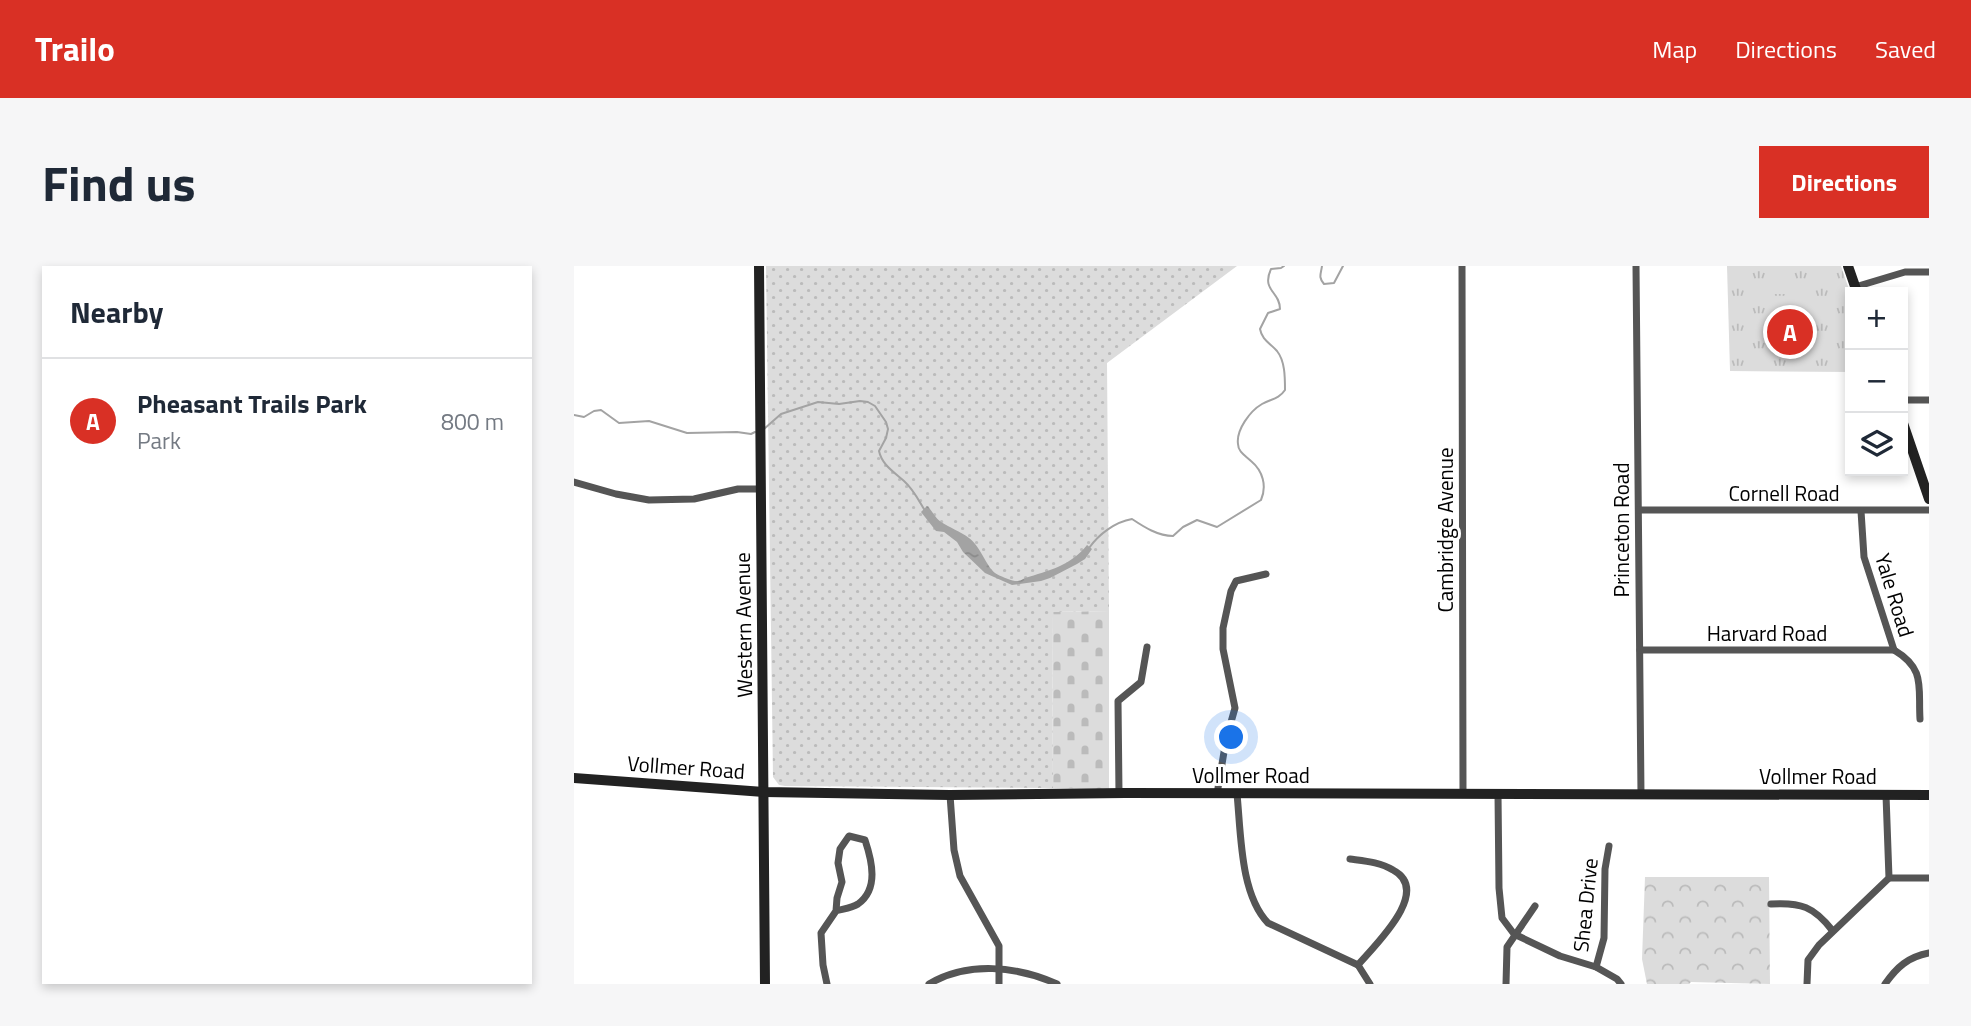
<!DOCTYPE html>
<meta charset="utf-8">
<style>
:root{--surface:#fff;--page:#f6f6f7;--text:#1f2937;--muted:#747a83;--line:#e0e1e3;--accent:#d93025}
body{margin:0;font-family:"Titillium Web",sans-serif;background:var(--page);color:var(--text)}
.controls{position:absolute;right:21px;top:21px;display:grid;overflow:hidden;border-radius:0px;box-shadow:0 4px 10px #0003}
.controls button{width:63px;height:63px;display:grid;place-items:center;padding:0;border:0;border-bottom:2px solid var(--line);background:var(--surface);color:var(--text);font:35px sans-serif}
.you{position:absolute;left:658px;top:472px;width:24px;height:24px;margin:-18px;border:5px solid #fff;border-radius:50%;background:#1a73e8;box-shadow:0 0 0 10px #1a73e833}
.badge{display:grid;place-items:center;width:46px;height:46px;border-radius:50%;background:var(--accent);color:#fff;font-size:23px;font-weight:700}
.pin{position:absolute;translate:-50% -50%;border:4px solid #fff;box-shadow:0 2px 7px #0006}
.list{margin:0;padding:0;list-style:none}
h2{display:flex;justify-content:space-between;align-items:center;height:91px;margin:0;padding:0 28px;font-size:30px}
h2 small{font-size:23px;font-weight:400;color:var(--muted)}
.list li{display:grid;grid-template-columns:46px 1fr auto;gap:21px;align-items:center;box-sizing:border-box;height:126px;padding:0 28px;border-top:2px solid var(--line)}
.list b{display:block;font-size:26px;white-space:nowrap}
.list p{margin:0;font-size:23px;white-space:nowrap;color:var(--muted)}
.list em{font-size:23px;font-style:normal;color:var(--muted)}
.icon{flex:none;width:38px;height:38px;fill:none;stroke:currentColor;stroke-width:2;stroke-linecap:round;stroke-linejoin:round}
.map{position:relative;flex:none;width:1355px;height:718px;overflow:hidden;border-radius:0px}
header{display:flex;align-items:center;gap:42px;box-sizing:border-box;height:98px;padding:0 35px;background:var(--accent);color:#fff}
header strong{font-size:33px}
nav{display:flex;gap:38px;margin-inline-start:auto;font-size:24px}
.intro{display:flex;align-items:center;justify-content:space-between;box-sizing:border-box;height:168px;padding:0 42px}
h1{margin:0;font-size:49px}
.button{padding:18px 32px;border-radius:0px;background:var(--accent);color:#fff;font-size:24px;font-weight:700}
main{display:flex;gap:42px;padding:0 42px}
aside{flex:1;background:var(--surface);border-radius:0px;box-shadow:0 4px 10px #0003}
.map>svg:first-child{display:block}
</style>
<header>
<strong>Trailo</strong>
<nav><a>Map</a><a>Directions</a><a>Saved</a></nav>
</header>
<div class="intro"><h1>Find us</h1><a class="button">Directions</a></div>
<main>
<aside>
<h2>Nearby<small></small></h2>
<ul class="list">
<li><span class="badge">A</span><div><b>Pheasant Trails Park</b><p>Park</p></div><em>800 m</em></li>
</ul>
</aside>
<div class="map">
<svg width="1355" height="718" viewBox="0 0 1355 718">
<defs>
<pattern id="grass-dots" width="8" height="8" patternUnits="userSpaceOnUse" patternTransform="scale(1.75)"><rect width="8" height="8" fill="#dcdcdc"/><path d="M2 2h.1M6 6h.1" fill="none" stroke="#bbb" stroke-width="1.8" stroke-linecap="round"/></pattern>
<pattern id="forest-crowns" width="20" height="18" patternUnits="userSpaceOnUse" patternTransform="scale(1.75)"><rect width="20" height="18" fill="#dcdcdc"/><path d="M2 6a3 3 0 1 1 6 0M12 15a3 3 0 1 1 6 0" fill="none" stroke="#bbb"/></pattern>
<pattern id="cemetery-stones" width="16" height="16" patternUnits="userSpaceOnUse" patternTransform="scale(1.75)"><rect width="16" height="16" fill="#dcdcdc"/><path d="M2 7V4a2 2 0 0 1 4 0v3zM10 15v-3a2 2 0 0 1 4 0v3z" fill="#bbb"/></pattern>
<pattern id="park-tufts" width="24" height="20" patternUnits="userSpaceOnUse" patternTransform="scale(1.75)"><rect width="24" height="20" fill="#dcdcdc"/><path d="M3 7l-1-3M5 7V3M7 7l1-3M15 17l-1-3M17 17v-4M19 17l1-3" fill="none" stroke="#bbb"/></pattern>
<pattern id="water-ripples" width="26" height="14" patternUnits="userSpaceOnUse" patternTransform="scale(1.75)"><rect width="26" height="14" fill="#a3a3a3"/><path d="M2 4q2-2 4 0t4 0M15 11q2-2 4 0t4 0" fill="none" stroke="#8b8b8b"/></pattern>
</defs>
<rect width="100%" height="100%" fill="#fff"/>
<polygon fill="url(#grass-dots)" points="192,0 663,0 533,97 535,345 478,346 479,522 211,520 205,519 199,511"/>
<polygon fill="url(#forest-crowns)" points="1071,611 1195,611 1196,718 1117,716 1115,718 1073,718 1068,693"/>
<polygon fill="url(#cemetery-stones)" points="535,345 535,523 479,522 478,346"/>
<polygon fill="url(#park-tufts)" points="1153,0 1267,0 1276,26 1276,106 1156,105"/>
<polygon fill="#dcdcdc" points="1199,16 1240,16 1240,47 1213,47 1212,28 1199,28"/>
<path fill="url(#water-ripples)" d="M353,240C358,244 361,252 367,256C376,262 386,265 395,272C407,281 412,300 421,307C426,310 435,314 441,315C447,315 447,314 451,312C474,305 498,299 513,279L518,283L511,293L503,298L476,312L467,315L438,319L411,307L389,286L383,276L370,266L362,265L347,246Z"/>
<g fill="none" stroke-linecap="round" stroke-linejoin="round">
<g stroke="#a3a3a3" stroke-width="2">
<path d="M748,0C747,8 744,11 750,18L760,17L769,0"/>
<polyline points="0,149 10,151 20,145 27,144 45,157 75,155 113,167 163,166 177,168 181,166"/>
<path d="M190,163L207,148L244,136L265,138L286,135L294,136L301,140L312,156L314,163L312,172L305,185C308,199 320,206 330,215C339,223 344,233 350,243"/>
<path d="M515,282C525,268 541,256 558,253C570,261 584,270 599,270L609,261L623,254L643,261L687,234C693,220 689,205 677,195C672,190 664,186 664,178C662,164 676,145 688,138C697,133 705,133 711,124C711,111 711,95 703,85C696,77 688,74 686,63L694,47L706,43C706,25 687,25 697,3L707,2L710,0"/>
</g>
<g stroke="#555" stroke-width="7">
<polyline points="888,0 889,528"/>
<polyline points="1062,0 1067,529"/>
<polyline points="1281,21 1331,6 1355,6"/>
<polyline points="1329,134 1355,134"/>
<polyline points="0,216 42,228 75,234 120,233 164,223 187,223"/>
<polyline points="1065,244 1355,244"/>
<path d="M1287,245L1290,291L1320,384C1352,403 1344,421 1346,453"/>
<polyline points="1066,384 1320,384"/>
<polyline points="545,527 544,435 567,416 573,381"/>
<polyline points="643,528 652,474 661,442 649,383 649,362 657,325 662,315 692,308"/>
<path d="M663,528C667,567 666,628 694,657L784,699"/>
<polyline points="924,528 925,622 928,652 940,668 986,690 1022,701 1043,713 1047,718"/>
<polyline points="376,529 380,584 386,610 425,680 425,718"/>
<path d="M776,593C791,595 806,596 819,604C859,625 800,680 784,699L796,718"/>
<polyline points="1315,612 1355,612"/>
<path d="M1197,638C1227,636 1240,641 1258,664"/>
<polyline points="1022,701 1030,672 1031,603 1035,580"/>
<path d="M253,718L249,699L247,667L262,645L263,632L268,616L264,597L266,583L275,570L291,574C298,595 305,623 284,638C278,642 269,643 262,645"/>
<path d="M355,718C394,695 443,700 483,718"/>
<polyline points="932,718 933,681 961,640"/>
<polyline points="1233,718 1234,694 1245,679 1315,612 1312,529"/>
<path d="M1311,718C1323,701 1334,691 1355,687"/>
</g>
<g stroke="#222" stroke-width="10">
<polyline points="185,0 191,718"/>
<polyline points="1274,0 1283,26"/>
<polyline points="1329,157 1355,233"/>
<polyline points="0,512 190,526 376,529 551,527 1355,529"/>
</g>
</g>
<g text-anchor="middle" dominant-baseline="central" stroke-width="6" stroke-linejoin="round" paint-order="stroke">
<g font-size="21" fill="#000" stroke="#fff">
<text x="1210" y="227">Cornell Road</text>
<text transform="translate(871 264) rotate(-90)">Cambridge Avenue</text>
<text transform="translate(1047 264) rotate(-90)">Princeton Road</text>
<text transform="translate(1321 329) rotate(73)">Yale Road</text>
<text transform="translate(169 359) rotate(-91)">Western Avenue</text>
<text x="1193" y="367">Harvard Road</text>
<text transform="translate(112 501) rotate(4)">Vollmer Road</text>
<text x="677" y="509">Vollmer Road</text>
<text x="1244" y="510">Vollmer Road</text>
<text transform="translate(1011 639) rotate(-84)">Shea Drive</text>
</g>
</g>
</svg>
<div class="controls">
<button>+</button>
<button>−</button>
<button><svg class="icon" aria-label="layers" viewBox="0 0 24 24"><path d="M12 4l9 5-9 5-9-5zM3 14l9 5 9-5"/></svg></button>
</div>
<div class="you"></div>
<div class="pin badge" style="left:1216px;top:66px">A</div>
</div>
</main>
